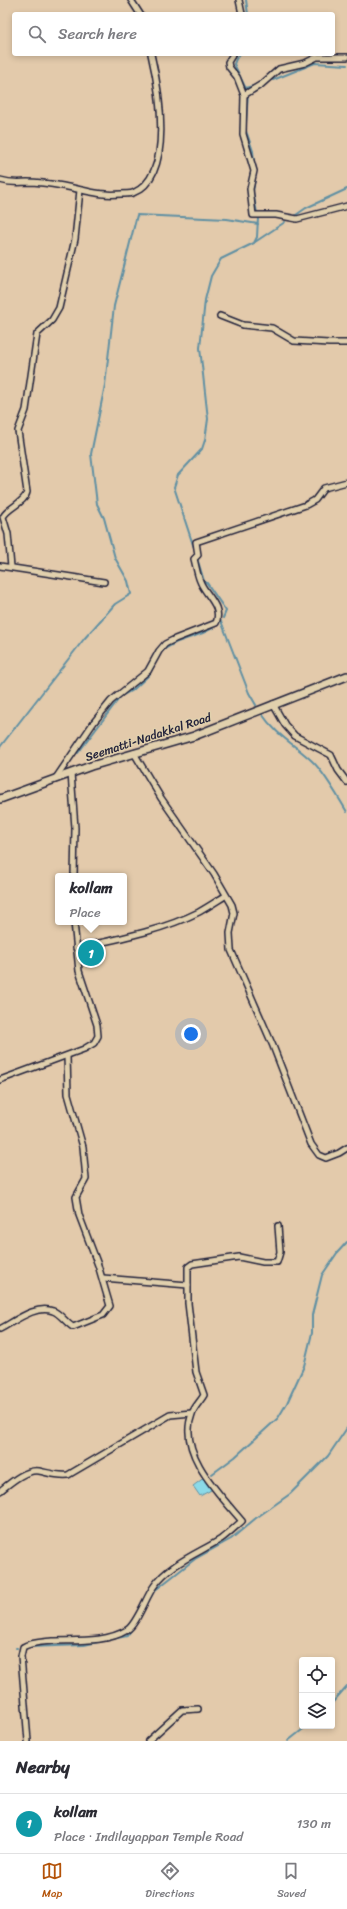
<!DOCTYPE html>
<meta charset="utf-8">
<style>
:root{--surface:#fff;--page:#f2f2f3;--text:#2b2b33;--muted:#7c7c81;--line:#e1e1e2;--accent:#b45309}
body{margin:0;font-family:Sriracha,sans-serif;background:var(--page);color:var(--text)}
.controls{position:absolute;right:12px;bottom:12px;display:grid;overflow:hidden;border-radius:4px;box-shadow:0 2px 6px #0003}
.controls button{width:36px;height:36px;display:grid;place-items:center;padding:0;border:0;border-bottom:1px solid var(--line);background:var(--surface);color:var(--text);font:20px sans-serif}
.you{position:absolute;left:191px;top:1034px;width:14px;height:14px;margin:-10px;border:3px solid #fff;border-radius:50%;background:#1a73e8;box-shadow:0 0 0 6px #1a73e833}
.badge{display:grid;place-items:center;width:26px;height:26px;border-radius:50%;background:var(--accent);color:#fff;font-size:13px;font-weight:700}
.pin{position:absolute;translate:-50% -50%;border:2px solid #fff;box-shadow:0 1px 4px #0006}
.popup{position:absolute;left:55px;top:873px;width:72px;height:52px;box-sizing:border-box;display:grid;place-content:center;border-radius:4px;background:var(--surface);filter:drop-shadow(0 1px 3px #0005);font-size:13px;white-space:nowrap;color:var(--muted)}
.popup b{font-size:15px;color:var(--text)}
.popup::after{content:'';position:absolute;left:50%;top:100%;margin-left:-8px;border:8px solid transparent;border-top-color:var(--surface)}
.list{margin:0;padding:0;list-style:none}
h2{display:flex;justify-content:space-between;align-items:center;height:52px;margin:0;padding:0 16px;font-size:17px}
h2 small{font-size:13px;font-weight:400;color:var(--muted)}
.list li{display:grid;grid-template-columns:26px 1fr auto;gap:12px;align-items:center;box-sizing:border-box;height:60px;padding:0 16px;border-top:1px solid var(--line)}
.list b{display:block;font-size:15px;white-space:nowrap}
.list p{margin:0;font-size:13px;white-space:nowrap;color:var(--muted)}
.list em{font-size:13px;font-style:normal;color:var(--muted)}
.icon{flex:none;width:22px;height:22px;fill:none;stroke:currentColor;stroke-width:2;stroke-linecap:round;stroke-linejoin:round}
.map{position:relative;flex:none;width:347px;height:1741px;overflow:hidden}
.search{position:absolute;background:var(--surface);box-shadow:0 2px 6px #0003;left:12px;right:12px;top:12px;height:44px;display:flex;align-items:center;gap:10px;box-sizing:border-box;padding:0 14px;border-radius:4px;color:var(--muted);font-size:15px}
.sheet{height:112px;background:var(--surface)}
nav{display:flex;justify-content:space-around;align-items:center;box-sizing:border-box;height:56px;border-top:1px solid var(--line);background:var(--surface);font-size:11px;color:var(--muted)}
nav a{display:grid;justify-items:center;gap:2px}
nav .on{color:var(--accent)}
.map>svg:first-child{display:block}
</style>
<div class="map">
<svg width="347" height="1741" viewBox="0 0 347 1741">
<rect width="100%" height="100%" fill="#e3caab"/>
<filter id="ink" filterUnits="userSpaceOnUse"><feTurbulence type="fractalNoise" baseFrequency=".025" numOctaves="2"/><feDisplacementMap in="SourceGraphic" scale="8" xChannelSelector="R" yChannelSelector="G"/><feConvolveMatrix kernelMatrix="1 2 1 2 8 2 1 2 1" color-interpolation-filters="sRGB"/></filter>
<g filter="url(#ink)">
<polygon fill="#8bdae8" stroke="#6190a3" points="205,1477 213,1489 200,1496 193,1486"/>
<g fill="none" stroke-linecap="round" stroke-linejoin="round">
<g stroke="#6190a3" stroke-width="2">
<polyline points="246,0 248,14"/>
<polyline points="240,54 236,59 234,64 248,93 246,123"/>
<polyline points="273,80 315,63 347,65"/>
<polyline points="245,88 253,86"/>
<polyline points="245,128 253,151 255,170"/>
<polyline points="255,178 253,192 257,213"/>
<polyline points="296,215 306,208 347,189"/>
<polyline points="255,242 285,222"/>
<polyline points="196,554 174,487 178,475 202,449 205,440 208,419 200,348 205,300 211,276 221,259 254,243 257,237 258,218"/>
<polyline points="197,558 204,581 207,583 226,611 223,618"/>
<polyline points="221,621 249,693 256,705"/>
<path d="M160,653C176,637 202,639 219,623"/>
<path d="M262,714C275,734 295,745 312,761C322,770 340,800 347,812"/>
<polyline points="0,747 84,639 115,604 131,594 128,581 115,558 104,518 97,504 91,454 105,385 114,306 137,215 227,219 258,224"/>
<polyline points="78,753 121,696 134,689 149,675 157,659"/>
<polyline points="212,1474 235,1457 278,1418 287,1403 304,1366 312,1333 312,1315 322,1275 337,1253 347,1242"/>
<polyline points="139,1619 154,1591 195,1559 231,1539 256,1518 290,1494 328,1456 347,1428"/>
<polyline points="28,1647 84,1645 127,1636 132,1629"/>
<polyline points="16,1648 17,1648"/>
<polyline points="332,1703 347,1686"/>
<polyline points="288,1741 307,1726"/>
</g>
<defs>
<g id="street">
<polyline points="131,0 140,14"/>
<polyline points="239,0 242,14"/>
<polyline points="233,54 228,62 229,67 237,77 244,95 243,134 254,171 250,189 253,215 276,215 297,219 347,206"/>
<polyline points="244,95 262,84 279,69 305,63 317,57 347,57"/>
<path d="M0,180C10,183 17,183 27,182C39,182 52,184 63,186C85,190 98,196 121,194C124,194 129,194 133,193C175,176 159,88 151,54"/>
<polyline points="220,316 243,325 272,328 294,341 329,343 347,343"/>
<polyline points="0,566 104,582"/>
<path d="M11,567L8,534L3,517C8,507 25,503 27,492L18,431L26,410L37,334L52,320L59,308L75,239L80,190"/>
<polyline points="273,704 285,725 295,736 331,755 338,770 347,782"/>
<polyline points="134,753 161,798 214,874 232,905 234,913 230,933 231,950 273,1046 311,1144 319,1155 326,1158 339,1153 347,1148"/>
<polyline points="71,773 75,828 74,876"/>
<path d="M56,778L94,722L111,701L148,671L159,651L165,644L175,639L216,623C223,606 205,595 200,581C197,574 196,566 194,559L198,555L196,542L306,505L315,500L324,488L347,482"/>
<path d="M76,948C118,939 161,931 199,912C208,907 217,901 225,896"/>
<polyline points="0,1080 84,1049 94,1043 98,1036 97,1025 79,971 74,922"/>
<polyline points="103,1278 188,1285"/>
<path d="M0,1329C14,1322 36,1304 53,1311C60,1313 66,1323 73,1327L103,1315L110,1306L98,1265L79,1215L76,1197L86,1179L83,1147L68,1094L67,1056"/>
<path d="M0,1491C10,1483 26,1469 39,1471C49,1473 57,1476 68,1475L170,1415L192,1413"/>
<path d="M28,1741L21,1656L23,1647C31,1642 42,1642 52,1641C76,1640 106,1643 127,1630C137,1624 146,1597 154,1586C169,1564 199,1553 221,1539C228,1534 235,1527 242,1521C219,1494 177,1452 192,1414C194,1407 200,1402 204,1395L196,1372L188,1303V1267L192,1264L239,1257L263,1262H277L280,1252L278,1226"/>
<polyline points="148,1741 182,1710 198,1709"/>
</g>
<polyline id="secondary" points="0,799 91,766 194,736 347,676"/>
</defs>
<use href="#street" stroke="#22223b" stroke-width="8"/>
<use href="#secondary" stroke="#22223b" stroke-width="10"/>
<use href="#street" stroke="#e1d0ad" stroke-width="5"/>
<use href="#secondary" stroke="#e1d0ad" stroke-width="7"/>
</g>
</g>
<g text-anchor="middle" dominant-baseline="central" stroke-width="3" stroke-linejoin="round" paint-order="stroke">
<g font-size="12" fill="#22223b" stroke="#e1d0ad">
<text transform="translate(148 737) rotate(-18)">Seematti-Nadakkal Road</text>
</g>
</g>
</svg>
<div class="controls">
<button><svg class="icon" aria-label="locate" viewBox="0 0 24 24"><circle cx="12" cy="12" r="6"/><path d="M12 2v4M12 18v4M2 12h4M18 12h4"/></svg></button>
<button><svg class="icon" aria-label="layers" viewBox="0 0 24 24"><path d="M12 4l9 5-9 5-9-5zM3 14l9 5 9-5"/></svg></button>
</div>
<div class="you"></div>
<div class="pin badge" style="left:91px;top:953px;background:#0f9aa8">1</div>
<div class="popup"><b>kollam</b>Place</div>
<div class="search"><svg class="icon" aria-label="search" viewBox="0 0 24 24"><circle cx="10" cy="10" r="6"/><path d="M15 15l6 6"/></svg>Search here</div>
</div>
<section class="sheet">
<h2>Nearby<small></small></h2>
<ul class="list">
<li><span class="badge" style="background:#0f9aa8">1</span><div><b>kollam</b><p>Place · Indilayappan Temple Road</p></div><em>130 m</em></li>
</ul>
</section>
<nav>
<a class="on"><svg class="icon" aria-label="map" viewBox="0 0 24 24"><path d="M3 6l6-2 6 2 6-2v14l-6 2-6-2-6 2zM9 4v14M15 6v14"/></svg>Map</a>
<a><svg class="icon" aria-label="directions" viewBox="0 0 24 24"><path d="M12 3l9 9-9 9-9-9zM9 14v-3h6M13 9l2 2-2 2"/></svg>Directions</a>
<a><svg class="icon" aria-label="saved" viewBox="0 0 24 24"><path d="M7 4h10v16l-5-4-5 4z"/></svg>Saved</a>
</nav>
